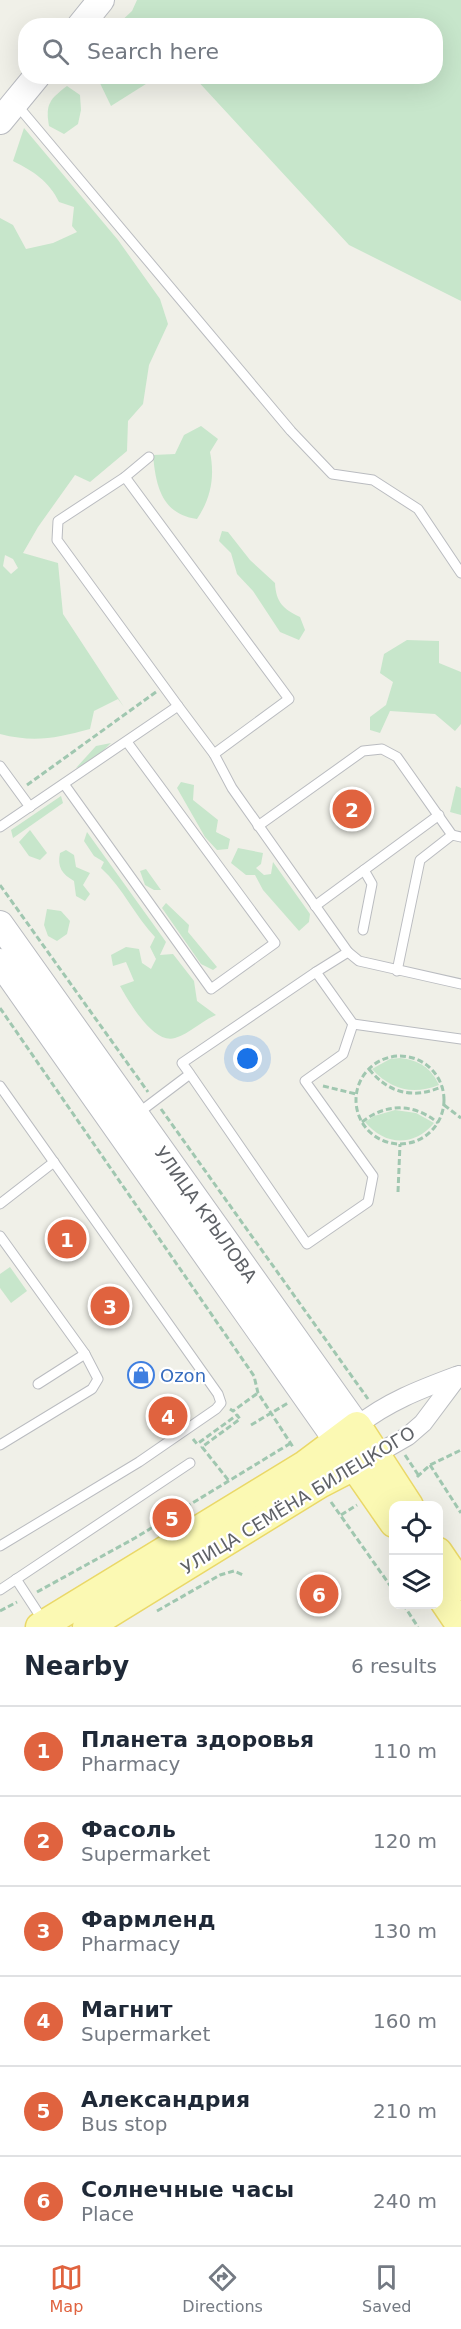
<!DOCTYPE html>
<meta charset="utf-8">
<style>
:root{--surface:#fff;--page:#f2f2f3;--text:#1f2937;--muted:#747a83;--line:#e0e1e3;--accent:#e0633f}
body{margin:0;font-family:"DejaVu Sans",sans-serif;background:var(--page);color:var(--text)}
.controls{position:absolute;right:18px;bottom:18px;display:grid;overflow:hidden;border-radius:12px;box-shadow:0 6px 24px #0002}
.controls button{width:54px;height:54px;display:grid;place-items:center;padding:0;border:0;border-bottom:2px solid var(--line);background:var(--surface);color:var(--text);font:30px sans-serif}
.you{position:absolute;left:248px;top:1059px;width:21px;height:21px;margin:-15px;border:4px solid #fff;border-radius:50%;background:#1a73e8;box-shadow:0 0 0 9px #1a73e833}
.badge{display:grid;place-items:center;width:39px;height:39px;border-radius:50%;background:var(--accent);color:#fff;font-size:20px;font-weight:700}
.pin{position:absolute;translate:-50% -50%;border:3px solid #fff;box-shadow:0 2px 6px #0006}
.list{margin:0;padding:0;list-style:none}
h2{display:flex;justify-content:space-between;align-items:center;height:78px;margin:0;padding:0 24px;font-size:26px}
h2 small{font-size:20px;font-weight:400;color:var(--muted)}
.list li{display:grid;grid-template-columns:39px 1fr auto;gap:18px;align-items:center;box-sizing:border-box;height:90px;padding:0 24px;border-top:2px solid var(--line)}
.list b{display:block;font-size:22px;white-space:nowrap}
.list p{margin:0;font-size:20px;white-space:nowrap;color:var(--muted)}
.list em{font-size:20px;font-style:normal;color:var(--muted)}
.icon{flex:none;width:33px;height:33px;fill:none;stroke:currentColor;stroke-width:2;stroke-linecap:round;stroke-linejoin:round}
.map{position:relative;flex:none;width:461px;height:1627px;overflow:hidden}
.search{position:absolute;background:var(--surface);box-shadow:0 6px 24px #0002;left:18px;right:18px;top:18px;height:66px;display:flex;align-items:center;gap:15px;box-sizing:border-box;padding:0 21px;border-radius:24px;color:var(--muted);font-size:22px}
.sheet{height:618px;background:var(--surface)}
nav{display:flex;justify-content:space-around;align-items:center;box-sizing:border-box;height:84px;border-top:2px solid var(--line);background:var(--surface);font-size:16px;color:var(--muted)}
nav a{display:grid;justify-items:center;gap:3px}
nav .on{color:var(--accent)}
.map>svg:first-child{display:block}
</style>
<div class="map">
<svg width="461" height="1627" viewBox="0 0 461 1627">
<rect width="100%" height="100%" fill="#f0f0e8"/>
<g fill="#c7e6cb" fill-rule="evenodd">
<polygon points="137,0 461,0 461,301 349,245 194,77 436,76 436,26 117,25 132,11"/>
<polygon points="97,77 157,77 111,106"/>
<path d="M67,86L80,95L81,110L78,124L64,134L49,126C45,104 50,99 67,86Z"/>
<path d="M24,128L118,240L160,299L168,324L149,365L143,404L128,421L127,451L90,482L75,475L38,527L23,553L58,563L63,614L124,707L118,699L94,711L90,729C56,738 35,743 0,734V218L13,225L26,249L53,243L77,232L72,226L74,207L59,202C49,181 33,171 13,161ZM5,555L13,559L18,568L11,574L3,566Z"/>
<path d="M201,426L218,439L210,452C215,477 211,498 197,519C162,514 156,487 153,455L175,454L184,435Z"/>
<path d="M222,531L228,532L250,560L275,583C276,602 283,609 300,617L305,630L299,640L280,632L253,591L237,574L231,553L219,541Z"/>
<polygon points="407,640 439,641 439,663 461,672 461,724 455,731 435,714 390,711 380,733 370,730 370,717 386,705 393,682 380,673 384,654"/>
<polygon points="111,743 91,763 76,768 96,746"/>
<polygon points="181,782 194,785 193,800 218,820 216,832 230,839 228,849 217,850 205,837 177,788"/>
<polygon points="456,786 461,788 461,815 450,812"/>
<polygon points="61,796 63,803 13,838 11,830"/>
<polygon points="30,830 47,853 40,860 29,856 19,842"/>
<path d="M87,832L166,942L160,955L173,954L194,981L197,1001L216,1015C201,1021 191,1033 175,1038C154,1045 129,1002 120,986L134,981L126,962L113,966L111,955L126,947L139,949L142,963L151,969L156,959L150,947L155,937C135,916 123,888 101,868L104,862L94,856L84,841Z"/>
<polygon points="238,848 263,853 261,864 256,868 264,875 271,874 273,862 310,914 309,922 299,931 263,890 255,875 246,875 231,863"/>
<path d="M66,850L74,855L76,867L90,873L83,885L90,894L85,901L76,896L74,881C62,874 57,867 60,853Z"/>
<polygon points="146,869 161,890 154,890 145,885 140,871"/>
<polygon points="166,903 189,925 188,932 217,967 213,970 201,964 162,908"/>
<polygon points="47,909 61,911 70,921 67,934 57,941 48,936 44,925"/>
<path d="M400,1058C419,1060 431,1068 439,1085C413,1095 391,1090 372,1069L390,1059Z"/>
<path d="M395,1110L416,1113L434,1123C414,1147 385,1146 365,1122L374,1116Z"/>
<polygon points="10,1267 27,1291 11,1303 0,1288 0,1274"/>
</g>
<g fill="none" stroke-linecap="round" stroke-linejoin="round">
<defs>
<g id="lane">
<polyline points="17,105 291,431 332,474 373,480 418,509 461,573"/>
<polyline points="125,477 289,699 214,754 178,706"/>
<polyline points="214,754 232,788 348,952 316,972"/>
<polyline points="0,766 30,807"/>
<polyline points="64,784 211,989 275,943 127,742"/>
<polyline points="258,826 363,751 382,749 397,757 452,835"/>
<polyline points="0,827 178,706 57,540 58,521 125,477 149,457"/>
<polyline points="315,906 439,815"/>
<polyline points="363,930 372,884 364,870"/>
<polyline points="348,952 359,961 461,984"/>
<polyline points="397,971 420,860 452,835 461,837"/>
<polyline points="353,1024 461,1039"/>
<polyline points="0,1086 218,1394 221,1403 216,1409 139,1462 0,1546"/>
<polyline points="137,1114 190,1074 307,1244 368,1202 373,1176 305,1081 343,1054 353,1024 316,972 182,1063 190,1074"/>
<polyline points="0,1204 54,1162"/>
<polyline points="0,1236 85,1354 98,1379 92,1389 0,1445"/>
<polyline points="38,1384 85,1354"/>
<polyline points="16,1579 44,1622"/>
<polyline points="0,1590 190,1463"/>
</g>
<g id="street">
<path d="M357,1426C387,1402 421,1389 456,1376"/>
<polyline points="375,1455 408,1436 423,1423 459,1375"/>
</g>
<g id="secondary">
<polyline points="80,26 101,0"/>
<polyline points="0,121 37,76"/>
<path id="s1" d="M0,924L357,1426"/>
<polyline points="0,962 338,1442"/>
</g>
<g id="primary">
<polyline points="344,1451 394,1523"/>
<polyline points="438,1552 461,1586"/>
<polyline points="438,1592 461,1626"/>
<polyline points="40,1627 305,1465 357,1426 409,1506"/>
<polyline points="87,1627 319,1484 375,1455"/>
</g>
</defs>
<use href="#lane" stroke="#babcc0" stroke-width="11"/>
<use href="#street" stroke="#babcc0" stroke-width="20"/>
<use href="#secondary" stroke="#b9bbc0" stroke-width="28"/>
<use href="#primary" stroke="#ead868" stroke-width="31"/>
<g stroke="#a0c7b0" stroke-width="3" stroke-dasharray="6 3" stroke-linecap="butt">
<polyline points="27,785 156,692"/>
<polyline points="0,885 148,1092"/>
<polyline points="0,1008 254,1376 258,1393 293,1447"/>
<circle cx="400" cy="1100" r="44"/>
<path d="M369,1069C388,1093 414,1100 443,1086"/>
<polyline points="323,1086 356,1094"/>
<polyline points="444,1105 461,1118"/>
<polyline points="161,1109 368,1399"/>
<path d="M362,1122C386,1103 414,1103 438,1123"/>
<polyline points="398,1192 400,1144"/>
<polyline points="230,1409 233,1411 258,1393"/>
<polyline points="251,1425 288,1403"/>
<polyline points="193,1439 197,1444 237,1415 240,1419 202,1447 229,1481"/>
<polyline points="405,1455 419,1476"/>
<polyline points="430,1465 461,1513"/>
<polyline points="417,1477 430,1465 461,1450"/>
<polyline points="331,1502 394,1591"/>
<polyline points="341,1515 357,1505"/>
<polyline points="37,1592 135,1538 291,1443"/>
<polyline points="403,1604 418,1627"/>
<polyline points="0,1611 17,1602"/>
<polyline points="157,1611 220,1575 234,1571 243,1575"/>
</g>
<use href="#lane" stroke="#fff" stroke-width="9"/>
<use href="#street" stroke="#fff" stroke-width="18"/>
<use href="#secondary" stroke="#fff" stroke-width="26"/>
<use href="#primary" stroke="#fbf9b3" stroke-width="28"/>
</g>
<defs>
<symbol id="shop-ring" viewBox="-11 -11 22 22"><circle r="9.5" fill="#fff" stroke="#3f7fe0" stroke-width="1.5"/><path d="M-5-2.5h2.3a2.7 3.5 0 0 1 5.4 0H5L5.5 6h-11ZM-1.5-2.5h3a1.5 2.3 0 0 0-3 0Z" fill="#3f7fe0"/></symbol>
</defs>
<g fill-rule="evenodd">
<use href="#shop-ring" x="126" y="1360" width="30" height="30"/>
</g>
<g text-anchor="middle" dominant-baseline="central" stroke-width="4.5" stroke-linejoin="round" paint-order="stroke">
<g font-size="18" fill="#5f6267" stroke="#fff">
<text stroke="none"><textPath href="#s1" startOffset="356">УЛИЦА КРЫЛОВА</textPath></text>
<text transform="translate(298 1500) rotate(-31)">УЛИЦА СЕМЁНА БИЛЕЦКОГО</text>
</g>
<g font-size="18" fill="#366cbe" stroke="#fff" text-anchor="start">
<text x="160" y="1375">Ozon</text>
</g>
</g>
</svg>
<div class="controls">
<button><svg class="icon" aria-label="locate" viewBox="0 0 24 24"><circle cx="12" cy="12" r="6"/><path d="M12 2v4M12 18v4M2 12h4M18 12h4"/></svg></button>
<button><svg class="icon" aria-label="layers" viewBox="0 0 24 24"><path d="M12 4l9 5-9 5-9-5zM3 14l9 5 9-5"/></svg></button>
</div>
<div class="you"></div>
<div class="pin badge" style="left:67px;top:1239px">1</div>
<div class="pin badge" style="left:352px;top:809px">2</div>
<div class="pin badge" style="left:110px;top:1306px">3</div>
<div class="pin badge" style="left:168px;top:1416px">4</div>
<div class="pin badge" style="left:172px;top:1518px">5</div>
<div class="pin badge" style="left:319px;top:1594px">6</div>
<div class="search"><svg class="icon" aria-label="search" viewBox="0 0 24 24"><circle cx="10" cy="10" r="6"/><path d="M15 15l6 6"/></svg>Search here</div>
</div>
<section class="sheet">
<h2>Nearby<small>6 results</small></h2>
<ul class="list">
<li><span class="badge">1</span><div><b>Планета здоровья</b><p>Pharmacy</p></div><em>110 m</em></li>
<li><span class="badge">2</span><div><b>Фасоль</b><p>Supermarket</p></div><em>120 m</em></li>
<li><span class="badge">3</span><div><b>Фармленд</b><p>Pharmacy</p></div><em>130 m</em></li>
<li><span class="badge">4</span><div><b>Магнит</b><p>Supermarket</p></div><em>160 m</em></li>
<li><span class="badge">5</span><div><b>Александрия</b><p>Bus stop</p></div><em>210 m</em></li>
<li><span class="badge">6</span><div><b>Солнечные часы</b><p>Place</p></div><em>240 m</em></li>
</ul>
</section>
<nav>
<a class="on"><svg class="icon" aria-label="map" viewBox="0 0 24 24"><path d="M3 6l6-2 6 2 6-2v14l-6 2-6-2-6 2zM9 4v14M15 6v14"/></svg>Map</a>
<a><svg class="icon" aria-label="directions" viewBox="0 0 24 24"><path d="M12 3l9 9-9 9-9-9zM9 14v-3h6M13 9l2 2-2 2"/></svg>Directions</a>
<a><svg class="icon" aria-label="saved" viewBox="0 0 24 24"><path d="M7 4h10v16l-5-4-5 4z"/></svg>Saved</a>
</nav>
